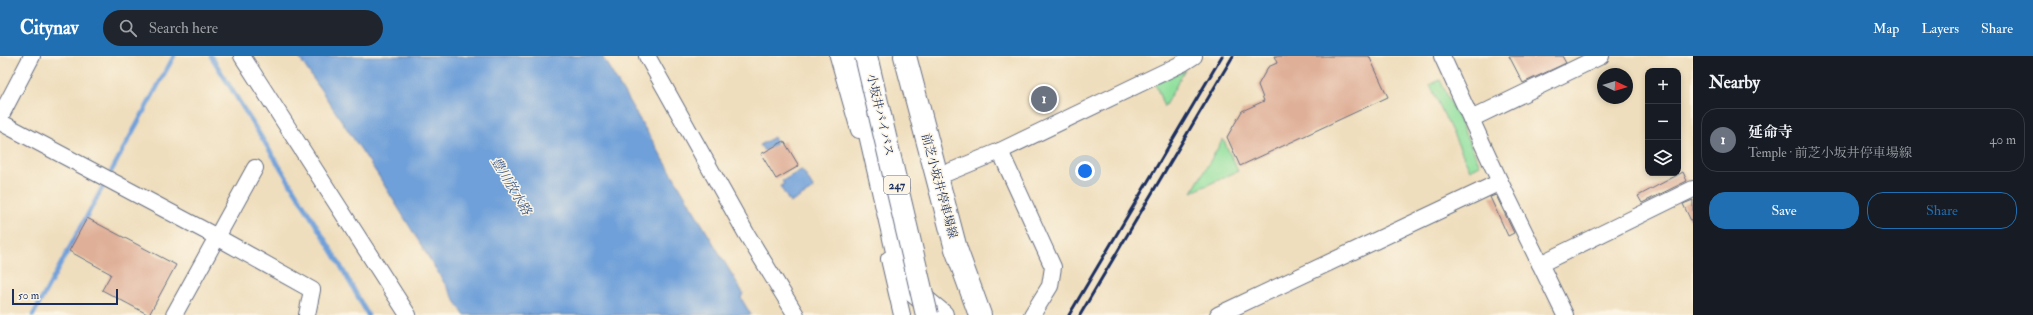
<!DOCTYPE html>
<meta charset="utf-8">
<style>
:root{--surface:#171b24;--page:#20242c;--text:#f1f3f6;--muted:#9ea1a6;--line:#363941;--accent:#1f6fb2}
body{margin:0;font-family:"IM FELL Double Pica","Noto Serif JP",serif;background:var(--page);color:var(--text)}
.controls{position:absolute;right:12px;top:12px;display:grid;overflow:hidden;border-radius:8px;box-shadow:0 2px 6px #0003}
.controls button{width:36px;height:36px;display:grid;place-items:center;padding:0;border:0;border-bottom:1px solid var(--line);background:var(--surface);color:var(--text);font:20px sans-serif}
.compass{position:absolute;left:1597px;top:12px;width:36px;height:36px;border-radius:50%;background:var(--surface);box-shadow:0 2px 6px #0003;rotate:94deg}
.scale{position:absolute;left:12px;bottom:10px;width:106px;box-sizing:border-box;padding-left:4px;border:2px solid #1b2f5e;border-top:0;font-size:11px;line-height:14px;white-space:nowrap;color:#1b2f5e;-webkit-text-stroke:3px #fcf5e5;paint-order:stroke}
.you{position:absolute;left:1085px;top:115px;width:14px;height:14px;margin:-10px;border:3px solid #fff;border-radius:50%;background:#1a73e8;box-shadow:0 0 0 6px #1a73e833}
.badge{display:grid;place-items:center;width:26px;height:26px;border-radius:50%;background:var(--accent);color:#fff;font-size:13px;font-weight:700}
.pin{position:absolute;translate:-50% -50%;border:2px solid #fff;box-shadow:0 1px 4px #0006}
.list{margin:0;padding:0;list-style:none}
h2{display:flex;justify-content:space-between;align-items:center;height:52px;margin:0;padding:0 16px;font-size:17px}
h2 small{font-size:13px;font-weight:400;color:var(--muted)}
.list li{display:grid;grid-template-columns:26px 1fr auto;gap:12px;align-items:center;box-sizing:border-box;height:64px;margin:0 8px 8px;padding:0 8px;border:1px solid var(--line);border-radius:16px}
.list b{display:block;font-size:15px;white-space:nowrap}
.list p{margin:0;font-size:13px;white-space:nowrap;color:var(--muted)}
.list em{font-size:13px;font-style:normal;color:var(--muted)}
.actions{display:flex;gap:8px;padding:12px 16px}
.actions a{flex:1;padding:9px 0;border:1px solid var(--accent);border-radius:16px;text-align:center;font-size:14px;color:var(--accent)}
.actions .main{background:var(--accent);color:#fff}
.icon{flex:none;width:22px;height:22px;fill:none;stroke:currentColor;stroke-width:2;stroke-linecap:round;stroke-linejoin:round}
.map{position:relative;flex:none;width:1693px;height:259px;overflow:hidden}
header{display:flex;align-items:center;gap:24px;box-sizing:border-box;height:56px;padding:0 20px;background:var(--accent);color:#fff}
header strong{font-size:19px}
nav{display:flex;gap:22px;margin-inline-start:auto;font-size:14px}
.search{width:280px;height:36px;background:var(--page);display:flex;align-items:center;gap:10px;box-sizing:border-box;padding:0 14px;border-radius:22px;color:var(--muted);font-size:15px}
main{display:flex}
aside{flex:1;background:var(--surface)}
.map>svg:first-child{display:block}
</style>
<header>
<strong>Citynav</strong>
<div class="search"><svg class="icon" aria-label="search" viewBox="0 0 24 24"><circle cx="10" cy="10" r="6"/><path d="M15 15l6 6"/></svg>Search here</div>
<nav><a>Map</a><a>Layers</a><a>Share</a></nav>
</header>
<main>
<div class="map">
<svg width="1693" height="259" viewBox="0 0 1693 259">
<rect width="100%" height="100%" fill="#fcf5e5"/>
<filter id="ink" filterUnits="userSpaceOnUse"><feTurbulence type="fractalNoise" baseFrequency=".025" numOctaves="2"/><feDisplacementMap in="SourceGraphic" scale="8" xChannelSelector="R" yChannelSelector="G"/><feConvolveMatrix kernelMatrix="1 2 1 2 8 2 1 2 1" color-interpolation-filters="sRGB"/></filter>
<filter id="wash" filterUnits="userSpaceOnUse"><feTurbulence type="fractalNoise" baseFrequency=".012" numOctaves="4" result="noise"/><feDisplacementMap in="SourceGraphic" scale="16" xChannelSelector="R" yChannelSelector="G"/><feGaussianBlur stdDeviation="0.9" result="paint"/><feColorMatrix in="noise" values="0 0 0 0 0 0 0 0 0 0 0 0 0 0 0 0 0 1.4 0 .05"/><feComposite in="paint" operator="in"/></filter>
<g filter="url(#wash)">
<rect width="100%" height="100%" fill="#efdebd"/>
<g fill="#91e09e" stroke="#56887e">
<polygon points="1185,14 1164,51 1155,27"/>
<polygon points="1440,24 1480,109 1470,114 1430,29"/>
<polygon points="1223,83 1238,115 1192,136"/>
</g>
<g fill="#6fa0d9" stroke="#45689c">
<polygon points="298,0 602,0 743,237 741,242 751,259 464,259 378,119"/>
<polygon points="774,81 777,87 764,95 760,89"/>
<polygon points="801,114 803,115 813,131 812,134 790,147 780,130 784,128 782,125"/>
</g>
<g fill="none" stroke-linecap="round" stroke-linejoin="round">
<g stroke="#6fa0d9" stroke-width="4.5">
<polyline points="211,0 334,198 368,259"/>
<polyline points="33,259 174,0"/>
</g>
</g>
<g id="blocks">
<g fill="#dfaf97">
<polygon points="1274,0 1369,0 1388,41 1240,110 1227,81 1242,55 1264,45 1258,29 1268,11 1277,7"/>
<polygon points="1509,0 1562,0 1566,7 1523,27"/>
<polygon points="784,85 799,110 776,123 761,98"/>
<polygon points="1683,116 1687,125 1642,147 1638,140"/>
<polygon points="1496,139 1514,177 1508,180 1490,141"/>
<polygon points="1693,144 1693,169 1683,148"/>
<polygon points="87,162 176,209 149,259 102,234 111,218 69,195"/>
</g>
</g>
</g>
<g filter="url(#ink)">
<use href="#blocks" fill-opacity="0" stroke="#656c7f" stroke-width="1"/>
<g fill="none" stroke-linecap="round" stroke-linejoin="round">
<defs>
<g id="minor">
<polyline points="242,0 408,259"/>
<polyline points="647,0 746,177 796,259"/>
<polyline points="838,0 859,74"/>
<polyline points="1442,0 1500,126 1565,259"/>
<polyline points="0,61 32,0"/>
<polyline points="1471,63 1601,0"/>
<polyline points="0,66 217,181 312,234 307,259"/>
<polyline points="1000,95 1053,211 1050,230 1032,259"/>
<polyline points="937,121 1000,95 1183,7 1194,0"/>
<polyline points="889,203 902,259"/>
<polyline points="1540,208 1693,133"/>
<polyline points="174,259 255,112"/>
<polyline points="1218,259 1500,126"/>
</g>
<g id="secondary">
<polyline points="852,0 902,217 914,236 942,259"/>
<polyline points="905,0 956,193 980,259"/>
</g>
</defs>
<use href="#minor" stroke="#656c7f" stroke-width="18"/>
<use href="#secondary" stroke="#656c7f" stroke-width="24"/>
<use href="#minor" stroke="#fff" stroke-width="16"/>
<use href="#secondary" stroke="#fff" stroke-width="22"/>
<g stroke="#1b2f5e" stroke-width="3">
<polyline points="1069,259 1222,0"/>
<polyline points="1080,259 1233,0"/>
</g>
<defs>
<polyline id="trunk-bridge" points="866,0 927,259"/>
</defs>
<use href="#trunk-bridge" stroke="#656c7f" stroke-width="24" stroke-linecap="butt"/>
<use href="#trunk-bridge" stroke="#fff" stroke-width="22"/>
</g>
</g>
<g text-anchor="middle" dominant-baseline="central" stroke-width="3" stroke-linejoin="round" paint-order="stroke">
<rect fill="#fcf5e5" stroke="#5e6a86" stroke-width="1" x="884" y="120" width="26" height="18" rx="3"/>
<g font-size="11" font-weight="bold" fill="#1b2f5e">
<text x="897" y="129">247</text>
</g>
<g font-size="12" fill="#1b2f5e" stroke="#fcf5e5">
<text transform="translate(880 59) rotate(77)">小坂井バイパス</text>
<text transform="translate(939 130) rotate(75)">前芝小坂井停車場線</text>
</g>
<g font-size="13" font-style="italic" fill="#385789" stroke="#fcf5e5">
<text transform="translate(511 130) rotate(59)">豊川放水路</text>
</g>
</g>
</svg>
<div class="controls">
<button>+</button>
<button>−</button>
<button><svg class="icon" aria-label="layers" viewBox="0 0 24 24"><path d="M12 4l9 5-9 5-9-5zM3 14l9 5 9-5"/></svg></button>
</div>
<svg class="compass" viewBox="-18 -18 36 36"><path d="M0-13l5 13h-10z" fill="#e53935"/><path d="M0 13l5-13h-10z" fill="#9ea1a6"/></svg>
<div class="scale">50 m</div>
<div class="you"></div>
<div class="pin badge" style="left:1044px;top:43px;background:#6b7280">1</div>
</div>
<aside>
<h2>Nearby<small></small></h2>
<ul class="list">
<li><span class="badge" style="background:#6b7280">1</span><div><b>延命寺</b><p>Temple · 前芝小坂井停車場線</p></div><em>40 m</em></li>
</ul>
<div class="actions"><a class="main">Save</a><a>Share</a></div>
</aside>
</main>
